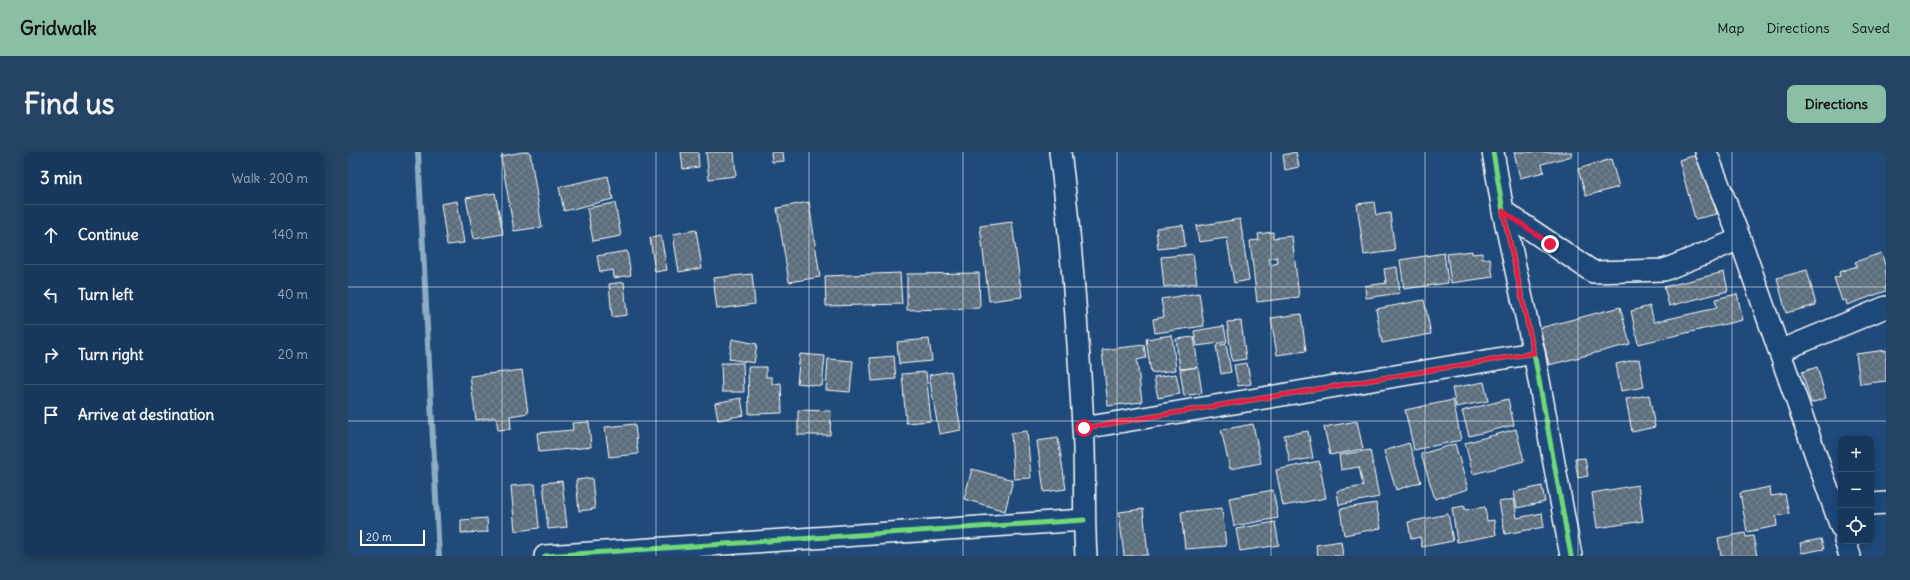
<!DOCTYPE html>
<meta charset="utf-8">
<style>
:root{--surface:#17385c;--page:#244365;--text:#f1f3f6;--muted:#9eacbb;--line:#365272;--accent:#8abfa5}
body{margin:0;font-family:Delius,sans-serif;background:var(--page);color:var(--text)}
.controls{position:absolute;right:12px;bottom:12px;display:grid;overflow:hidden;border-radius:8px;box-shadow:0 2px 10px #0003}
.controls button{width:36px;height:36px;display:grid;place-items:center;padding:0;border:0;border-bottom:1px solid var(--line);background:var(--surface);color:var(--text);font:20px sans-serif}
.scale{position:absolute;left:12px;bottom:10px;width:65px;box-sizing:border-box;padding-left:4px;border:2px solid #fff;border-top:0;font-size:11px;line-height:14px;white-space:nowrap;color:#fff;-webkit-text-stroke:3px #1f4a7a;paint-order:stroke}
.stop{position:absolute;width:12px;height:12px;margin:-9px;border:3px solid #e11d48;border-radius:50%;background:#fff}
.stop.end{background:#e11d48;border-color:#fff;box-shadow:0 1px 4px #0008}
.list{margin:0;padding:0;list-style:none}
h2{display:flex;justify-content:space-between;align-items:center;height:52px;margin:0;padding:0 16px;font-size:17px}
h2 small{font-size:13px;font-weight:400;color:var(--muted)}
.list li{display:grid;grid-template-columns:26px 1fr auto;gap:12px;align-items:center;box-sizing:border-box;height:60px;padding:0 16px;border-top:1px solid var(--line)}
.list b{display:block;font-size:15px;white-space:nowrap}
.list em{font-size:13px;font-style:normal;color:var(--muted)}
.icon{flex:none;width:22px;height:22px;fill:none;stroke:currentColor;stroke-width:2;stroke-linecap:round;stroke-linejoin:round}
.map{position:relative;flex:none;width:1538px;height:404px;overflow:hidden;border-radius:8px}
header{display:flex;align-items:center;gap:24px;box-sizing:border-box;height:56px;padding:0 20px;background:var(--accent);color:#111}
header strong{font-size:19px}
nav{display:flex;gap:22px;margin-inline-start:auto;font-size:14px}
.intro{display:flex;align-items:center;justify-content:space-between;box-sizing:border-box;height:96px;padding:0 24px}
h1{margin:0;font-size:28px}
.button{padding:10px 18px;border-radius:8px;background:var(--accent);color:#111;font-size:14px;font-weight:700}
main{display:flex;gap:24px;padding:0 24px}
aside{flex:1;background:var(--surface);border-radius:8px;box-shadow:0 2px 10px #0003}
.map>svg:first-child{display:block}
</style>
<header>
<strong>Gridwalk</strong>
<nav><a>Map</a><a>Directions</a><a>Saved</a></nav>
</header>
<div class="intro"><h1>Find us</h1><a class="button">Directions</a></div>
<main>
<aside>
<h2>3 min<small>Walk · 200 m</small></h2>
<ul class="list">
<li><svg class="icon" aria-label="ahead" viewBox="0 0 24 24"><path d="M12 20V5M6 11l6-6 6 6"/></svg><div><b>Continue</b></div><em>140 m</em></li>
<li><svg class="icon" aria-label="left" viewBox="0 0 24 24"><path d="M17 20v-9H6M10 6l-5 5 5 5"/></svg><div><b>Turn left</b></div><em>40 m</em></li>
<li><svg class="icon" aria-label="right" viewBox="0 0 24 24"><path d="M7 20v-9h11M14 6l5 5-5 5"/></svg><div><b>Turn right</b></div><em>20 m</em></li>
<li><svg class="icon" aria-label="arrive" viewBox="0 0 24 24"><path d="M6 21V4h12l-3 4 3 4H6"/></svg><div><b>Arrive at destination</b></div></li>
</ul>
</aside>
<div class="map">
<svg width="1538" height="404" viewBox="0 0 1538 404">
<defs>
<pattern id="building-cross-hatch" width="8" height="8" patternUnits="userSpaceOnUse"><rect width="8" height="8" fill="#5b6e7c"/><path d="M0 0l8 8M0 8l8-8" fill="none" stroke="#748490"/></pattern>
</defs>
<rect width="100%" height="100%" fill="#1f4a7a"/>
<filter id="ink" filterUnits="userSpaceOnUse"><feTurbulence type="fractalNoise" baseFrequency=".025" numOctaves="2"/><feDisplacementMap in="SourceGraphic" scale="8" xChannelSelector="R" yChannelSelector="G"/><feConvolveMatrix kernelMatrix="1 2 1 2 8 2 1 2 1" color-interpolation-filters="sRGB"/></filter>
<g filter="url(#ink)">
<g fill="none" stroke-linecap="round" stroke-linejoin="round">
<polyline stroke="#8bacc2" stroke-width="6" points="70,0 91,404"/>
</g>
<g fill="url(#building-cross-hatch)" stroke="#fff" fill-rule="evenodd">
<polygon points="175,0 182,0 194,75 166,79 153,4"/>
<polygon points="333,0 350,0 351,15 335,17"/>
<polygon points="358,0 386,0 388,24 361,27"/>
<polygon points="423,0 435,0 436,9 424,10"/>
<polygon points="948,0 951,15 937,18 935,3"/>
<polygon points="1166,0 1223,0 1224,4 1194,12 1196,20 1172,26"/>
<polygon points="1352,2 1369,62 1347,67 1331,8"/>
<polygon points="1263,7 1271,35 1238,44 1230,17"/>
<polygon points="260,24 265,47 216,59 211,35"/>
<polygon points="147,41 155,82 126,87 118,46"/>
<polygon points="109,49 116,91 99,93 93,52"/>
<polygon points="461,50 472,125 441,130 429,56"/>
<polygon points="1026,50 1028,63 1042,61 1047,99 1016,103 1009,52"/>
<polygon points="267,51 273,84 245,89 239,56"/>
<polygon points="892,67 901,128 886,131 879,86 851,90 848,74"/>
<polygon points="664,70 674,145 641,149 632,74"/>
<polygon points="835,73 837,94 810,97 808,76"/>
<polygon points="348,78 354,116 331,120 325,82"/>
<path d="M925,80V86L944,84L951,145L909,150L902,89L911,88L910,82ZM929,105L930,111L922,113L921,107Z"/>
<polygon points="313,84 319,118 307,120 302,86"/>
<polygon points="279,99 283,123 266,126 265,118 252,120 249,104"/>
<polygon points="1124,99 1124,102 1134,101 1134,107 1142,106 1145,125 1103,131 1099,102"/>
<polygon points="1096,101 1100,131 1056,137 1052,108"/>
<polygon points="1533,101 1538,115 1538,139 1499,153 1498,148 1494,149 1486,126 1492,124 1491,120 1509,114 1507,110"/>
<polygon points="845,102 849,131 816,135 813,105"/>
<polygon points="1049,115 1052,141 1018,146 1017,134 1038,131 1036,117"/>
<polygon points="1459,118 1468,153 1438,161 1429,126"/>
<polygon points="1376,120 1380,139 1321,154 1316,135"/>
<polygon points="552,121 554,152 478,154 477,124"/>
<polygon points="631,121 632,156 559,158 559,122"/>
<polygon points="404,122 407,152 369,157 365,126"/>
<polygon points="276,130 279,163 264,165 261,132"/>
<polygon points="851,141 856,174 807,181 805,167 816,165 813,147"/>
<polygon points="1389,142 1395,168 1290,192 1283,159 1302,154 1306,170 1369,156 1367,147"/>
<polygon points="1076,148 1083,182 1034,191 1028,157"/>
<polygon points="1272,155 1282,192 1201,213 1192,176"/>
<polygon points="953,162 958,199 929,203 923,166"/>
<polygon points="893,169 898,207 884,209 879,170"/>
<polygon points="876,174 879,190 849,194 846,179"/>
<polygon points="824,183 828,218 803,221 798,187"/>
<polygon points="846,185 850,215 832,217 828,187"/>
<polygon points="384,187 409,192 406,211 381,207"/>
<polygon points="581,187 584,209 551,212 549,190"/>
<polygon points="878,192 883,220 873,222 868,194"/>
<polygon points="796,193 798,206 789,208 794,250 760,254 754,198"/>
<polygon points="1538,198 1538,229 1512,232 1508,202"/>
<polygon points="452,202 477,204 474,234 449,231"/>
<polygon points="546,204 548,227 524,229 522,206"/>
<polygon points="480,207 505,209 502,240 478,238"/>
<polygon points="1291,207 1296,235 1273,239 1268,212"/>
<polygon points="373,211 395,211 396,240 374,240"/>
<polygon points="899,211 903,232 890,234 886,213"/>
<polygon points="400,215 418,215 418,225 424,225 424,232 433,231 434,261 401,262"/>
<polygon points="850,215 854,241 836,244 832,218"/>
<polygon points="1469,215 1478,246 1463,251 1454,220"/>
<polygon points="174,218 180,261 162,264 163,277 150,278 148,265 128,268 122,224"/>
<polygon points="603,219 613,278 591,282 581,223"/>
<polygon points="578,220 583,269 558,271 554,222"/>
<polygon points="828,222 832,242 810,246 806,225"/>
<polygon points="1136,230 1140,249 1108,255 1104,236"/>
<polygon points="1301,243 1307,275 1284,280 1278,247"/>
<polygon points="393,246 396,263 370,268 367,251"/>
<polygon points="1160,247 1166,273 1121,284 1114,259"/>
<polygon points="1105,248 1113,288 1066,298 1057,258"/>
<polygon points="450,258 483,259 482,283 450,283"/>
<polygon points="1009,269 1015,297 982,303 976,275"/>
<polygon points="241,270 243,295 191,300 189,281 225,278 224,271"/>
<polygon points="287,272 290,302 261,305 257,275"/>
<polygon points="905,272 913,311 882,317 873,278"/>
<polygon points="1168,277 1176,309 1125,322 1117,291"/>
<polygon points="679,279 683,326 666,327 663,281"/>
<polygon points="960,279 965,306 942,310 936,283"/>
<polygon points="710,286 718,337 696,340 689,289"/>
<polygon points="1061,291 1073,330 1048,338 1036,299"/>
<polygon points="1107,292 1120,337 1087,347 1073,302"/>
<polygon points="1022,298 1031,345 991,353 989,339 1015,334 1011,315 993,318 991,303"/>
<polygon points="1237,306 1240,324 1230,326 1227,307"/>
<polygon points="971,309 978,346 935,354 928,318"/>
<polygon points="624,317 665,328 657,359 616,347"/>
<polygon points="244,326 247,357 231,359 228,328"/>
<polygon points="214,329 219,375 200,377 195,331"/>
<polygon points="187,332 191,376 167,379 163,334"/>
<polygon points="1290,333 1295,369 1249,376 1244,341"/>
<polygon points="1194,334 1197,350 1169,356 1166,340"/>
<polygon points="1422,335 1423,344 1437,342 1441,362 1428,364 1429,374 1399,380 1392,341"/>
<polygon points="925,338 930,366 886,374 881,346"/>
<polygon points="1166,347 1169,366 1194,361 1196,375 1157,382 1151,350"/>
<polygon points="1028,351 1033,376 996,383 992,357"/>
<polygon points="1117,354 1117,358 1137,355 1139,369 1146,368 1148,383 1109,390 1104,356"/>
<polygon points="874,356 878,394 837,397 833,360"/>
<polygon points="795,357 800,403 776,404 771,360"/>
<polygon points="1100,362 1105,389 1074,395 1072,385 1063,387 1060,370"/>
<polygon points="139,366 140,380 113,381 113,368"/>
<polygon points="927,370 931,393 892,399 888,377"/>
<polygon points="1397,381 1398,385 1405,384 1409,404 1373,404 1370,386"/>
<polygon points="1473,387 1476,397 1454,401 1452,391"/>
<polygon points="993,389 995,404 970,404 968,393"/>
</g>
<g fill="none" stroke-linecap="round" stroke-linejoin="round">
<defs>
<g id="street">
<path d="M712,0C724,91 730,183 735,274C738,317 735,361 738,404"/>
<polyline points="1145,0 1155,59 1186,201 1223,404"/>
<polyline points="1358,0 1392,87 1493,375"/>
<polyline points="1155,59 1245,120 1316,118 1392,87"/>
<polyline points="1432,199 1538,155"/>
<polyline points="735,276 1186,201"/>
<polyline points="1523,352 1538,351"/>
<polyline points="1497,389 1502,404"/>
<polyline points="197,404 736,368"/>
</g>
</defs>
<use href="#street" stroke="#fff" stroke-width="24"/>
<use href="#street" stroke="#1f4a7a" stroke-width="21"/>
<defs>
<g id="cycleway">
<polyline points="1145,0 1155,59 1186,201 1223,404"/>
<polyline points="735,276 1186,201"/>
<polyline points="197,404 736,368"/>
</g>
</defs>
<use href="#cycleway" stroke="#1f4a7a" stroke-width="8"/>
<use href="#cycleway" stroke="#71d979" stroke-width="5"/>
</g>
</g>
<g fill="none" stroke-linecap="round" stroke-linejoin="round" filter="url(#ink)">
<polyline stroke="#e11d48" stroke-width="5" points="736,276 1186,201 1155,59 1202,92"/>
</g>
<path fill="none" stroke="#fff" stroke-width="1" stroke-opacity="0.55" d="M154,0V404M308,0V404M461,0V404M615,0V404M769,0V404M923,0V404M1077,0V404M1230,0V404M1384,0V404M0,135H1538M0,269H1538"/>
</svg>
<div class="controls">
<button>+</button>
<button>−</button>
<button><svg class="icon" aria-label="locate" viewBox="0 0 24 24"><circle cx="12" cy="12" r="6"/><path d="M12 2v4M12 18v4M2 12h4M18 12h4"/></svg></button>
</div>
<div class="scale">20 m</div>
<div class="stop" style="left:736px;top:276px"></div>
<div class="stop end" style="left:1202px;top:92px"></div>
</div>
</main>
